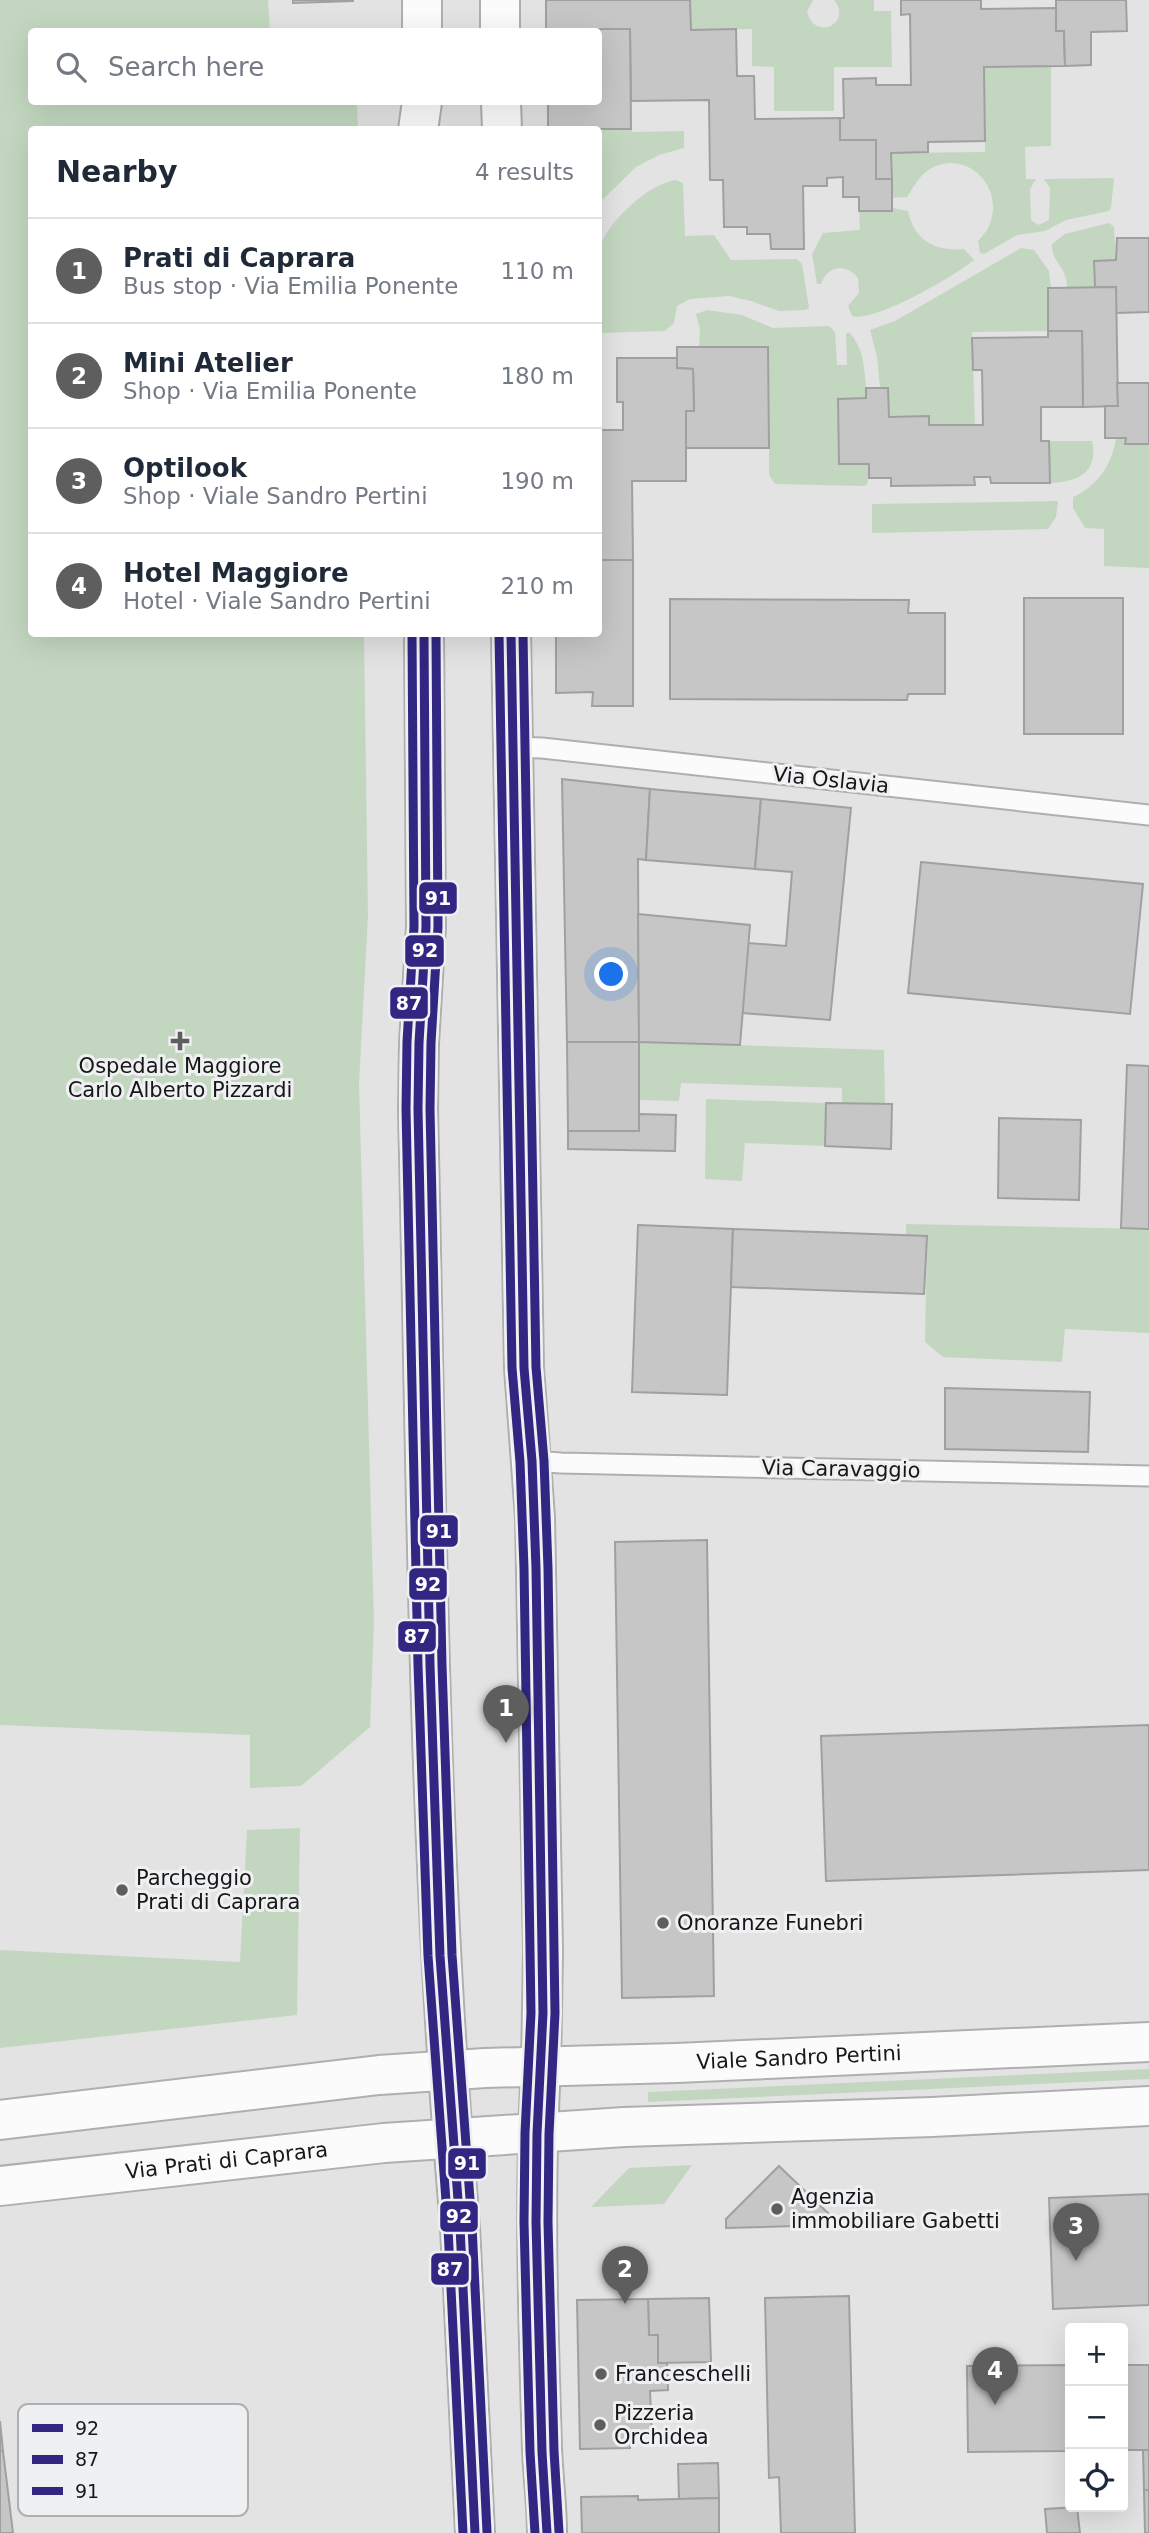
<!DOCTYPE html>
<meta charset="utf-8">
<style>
:root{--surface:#fff;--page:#f2f2f3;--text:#1f2937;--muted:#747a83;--line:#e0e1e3;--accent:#5e5e5f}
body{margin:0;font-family:"DejaVu Sans",sans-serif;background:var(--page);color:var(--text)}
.controls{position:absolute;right:21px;bottom:21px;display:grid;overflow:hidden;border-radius:7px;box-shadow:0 7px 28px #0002}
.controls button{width:63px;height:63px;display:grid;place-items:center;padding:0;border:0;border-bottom:2px solid var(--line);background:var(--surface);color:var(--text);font:35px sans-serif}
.you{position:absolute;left:612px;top:975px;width:24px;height:24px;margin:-18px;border:5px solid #fff;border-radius:50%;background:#1a73e8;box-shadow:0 0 0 10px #1a73e833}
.badge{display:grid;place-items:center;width:46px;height:46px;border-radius:50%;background:var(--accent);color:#fff;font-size:23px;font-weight:700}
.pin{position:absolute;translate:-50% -58px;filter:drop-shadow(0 2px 4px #0008)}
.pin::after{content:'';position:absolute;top:37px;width:24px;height:21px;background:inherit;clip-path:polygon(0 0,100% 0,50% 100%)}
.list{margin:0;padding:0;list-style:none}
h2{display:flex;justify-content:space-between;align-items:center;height:91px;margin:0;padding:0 28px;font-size:30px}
h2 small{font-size:23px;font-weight:400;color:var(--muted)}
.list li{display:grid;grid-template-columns:46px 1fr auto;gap:21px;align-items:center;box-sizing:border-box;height:105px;padding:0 28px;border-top:2px solid var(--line)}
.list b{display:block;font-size:26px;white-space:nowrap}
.list p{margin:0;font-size:23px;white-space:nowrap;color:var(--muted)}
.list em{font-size:23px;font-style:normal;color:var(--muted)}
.icon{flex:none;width:38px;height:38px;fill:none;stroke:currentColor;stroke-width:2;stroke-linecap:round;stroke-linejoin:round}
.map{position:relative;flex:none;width:1149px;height:2533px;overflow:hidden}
.search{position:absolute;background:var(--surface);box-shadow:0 7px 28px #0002;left:28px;top:28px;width:574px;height:77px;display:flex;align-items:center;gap:18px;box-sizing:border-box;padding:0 24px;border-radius:7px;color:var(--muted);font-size:26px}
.panel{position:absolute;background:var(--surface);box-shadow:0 7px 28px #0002;left:28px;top:126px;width:574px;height:511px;border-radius:7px}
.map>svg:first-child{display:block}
</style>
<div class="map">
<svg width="1149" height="2533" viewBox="0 0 1149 2533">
<rect width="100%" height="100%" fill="#e3e3e4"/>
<g fill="#c3d7c0">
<polygon points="0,0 268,0 270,31 32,32 32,102 354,102 357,104 358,129 32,130 32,634 364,634 368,916 359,1083 374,1622 370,1727 301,1786 250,1788 250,1735 0,1725"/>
<path d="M690,0H813L807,12C815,42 853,23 834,0H874V11H891L892,67H834V111H774V67L752,66V29L691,30Z"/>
<path d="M1051,66V146L1025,147L1026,179H1036L1030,189L1031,220L1038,225L1049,220L1050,188L1044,179L1114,178L1111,208L1109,211L1066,220L1045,231L1017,235L984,254L980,253L978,241C983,235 988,230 990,223C1005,184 962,146 927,171C918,178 913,188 907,197L892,198L891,153L985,152L984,67Z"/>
<polygon points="548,129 631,129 632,132 684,131 684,148 659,155 636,167 599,203 598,130"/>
<path d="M676,180L683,183L685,236L714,235L731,260L797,259L802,264L809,308L806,310L779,311L751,301L729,296L690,299L677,306L674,323L665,331L599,333C598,316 595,258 600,246C610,220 648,184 676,180Z"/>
<path d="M892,208L908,211C914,240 935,252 964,249L974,260C955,276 874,323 852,316L848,306L859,293L858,278C846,263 828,265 821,284H817L812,254L823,233L860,230L859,211H891Z"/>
<path d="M1109,223L1114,227L1116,260L1094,261L1095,287L1067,288C1068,267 1050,261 1052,244L1065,234Z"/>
<polygon points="1021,248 1034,250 1049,271 1051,288 1048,289 1048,331 972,332 975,425 929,425 889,417 888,388 880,388 877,357 870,330 895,321"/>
<path d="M707,310L742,315L773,328L829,326L835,332L837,365H847L846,333H850C856,340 860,349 862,357C867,374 872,469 867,484L864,486L775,484L769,475V448L699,347L700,330L696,314Z"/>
<path d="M1116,438H1126V444H1149V568L1104,566V529L1085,528L1073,508V497C1097,487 1113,463 1116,438Z"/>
<path d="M1049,441H1092C1099,473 1077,482 1050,483Z"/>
<polygon points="1058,501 1056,517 1048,529 872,533 872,504"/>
<polygon points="639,1042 884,1050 885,1104 842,1103 842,1088 681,1083 679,1101 639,1100"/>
<polygon points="706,1099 826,1103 825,1146 745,1143 742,1181 705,1179"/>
<polygon points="906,1224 1149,1229 1149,1333 1065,1329 1062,1362 943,1357 925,1342 927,1236 906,1235"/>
<polygon points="300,1828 297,2015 0,2048 0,1950 240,1962 247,1830"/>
<polygon points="1149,2069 1149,2079 648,2102 648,2092"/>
<polygon points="692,2165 664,2204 591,2207 629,2168"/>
</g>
<g fill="#c6c6c7" stroke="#a0a0a1" stroke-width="2">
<polygon points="293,0 353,0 353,1 293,3"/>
<polygon points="546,0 690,0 691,30 736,29 737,76 754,76 755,119 840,118 840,140 876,140 876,179 892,179 892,211 859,211 859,197 843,197 843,177 827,178 827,186 803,186 804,249 771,249 770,234 747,234 747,227 724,227 723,180 710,180 709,100 631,101 630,29 600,29 600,41 598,32 546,32"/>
<polygon points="901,0 981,0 981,9 1056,8 1056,31 1064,31 1065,66 984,67 985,141 928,142 928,152 891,153 892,179 876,179 876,140 840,140 840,118 844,118 843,79 876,78 876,85 911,85 910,14 901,15"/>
<polygon points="1056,0 1126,0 1127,31 1091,32 1091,65 1065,66 1064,31 1056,31"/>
<polygon points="600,29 630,29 631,129 548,129 548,102 598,102"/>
<polygon points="1117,238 1149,238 1149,312 1116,313 1116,287 1095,287 1094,261 1116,260"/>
<polygon points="1116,287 1118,406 1083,407 1082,331 1048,331 1048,288"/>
<polygon points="1048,331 1082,331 1083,407 1041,407 1041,441 1049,441 1050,483 991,483 990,477 974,477 975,485 891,486 891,478 869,478 869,464 839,464 838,399 866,398 866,388 888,388 889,417 929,416 929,425 983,425 982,370 973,370 972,338 1048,337"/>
<polygon points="677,347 768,347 769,448 686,448 686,411 694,411 693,369 677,368"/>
<polygon points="617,358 677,358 677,368 693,369 694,411 686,411 686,481 632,481 633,560 598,560 598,430 623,430 623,402 617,402"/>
<polygon points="1117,383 1149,383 1149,444 1125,444 1126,438 1105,438 1105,406 1118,406"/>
<polygon points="598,560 633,560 633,706 592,706 593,692 556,693 556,634 598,634"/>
<rect x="1024" y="598" width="99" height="136"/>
<polygon points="670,599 909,600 908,613 945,613 945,694 908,694 907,700 670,699"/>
<polygon points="562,779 650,789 646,860 638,859 639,1042 567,1042"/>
<polygon points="650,789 761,799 755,869 646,860"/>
<polygon points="761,799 851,808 830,1020 742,1013 748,943 786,946 792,872 755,869"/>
<polygon points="921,862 1143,884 1130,1014 908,993"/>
<polygon points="638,914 750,925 740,1045 639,1042"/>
<polygon points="567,1042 639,1042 639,1131 568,1131"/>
<polygon points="1127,1065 1149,1066 1149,1229 1121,1228"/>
<polygon points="826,1103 892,1104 891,1149 825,1146"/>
<polygon points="639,1114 676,1115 675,1151 568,1149 568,1131 639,1131"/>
<polygon points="999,1118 1081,1120 1079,1200 998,1198"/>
<polygon points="638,1225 733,1229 727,1395 632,1392"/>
<polygon points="733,1229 927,1236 924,1294 731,1287"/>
<polygon points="945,1388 1090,1392 1088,1452 945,1449"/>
<polygon points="707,1540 714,1996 622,1998 615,1542"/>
<polygon points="1149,1725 1149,1870 826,1881 821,1736"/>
<polygon points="779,2166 831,2216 831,2225 726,2228 726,2219"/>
<polygon points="1149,2194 1149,2305 1053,2309 1049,2198"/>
<polygon points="849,2296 855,2533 781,2533 779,2477 769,2478 765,2298"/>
<polygon points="709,2298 711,2362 658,2363 658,2335 649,2335 648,2299"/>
<polygon points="648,2299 649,2335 658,2335 658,2363 667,2363 668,2390 650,2391 652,2435 630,2435 630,2448 580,2449 577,2300"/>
<polygon points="1070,2365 1070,2451 968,2452 967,2366"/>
<rect x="1123" y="2365" width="26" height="85"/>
<polygon points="0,2421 3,2451 0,2451"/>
<polygon points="1143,2450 1149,2450 1149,2490 1144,2490"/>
<polygon points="0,2451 3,2451 13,2533 0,2533"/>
<polygon points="718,2463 719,2498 679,2499 678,2464"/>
<polygon points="1144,2490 1149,2490 1149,2533 1145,2533"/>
<polygon points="638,2496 638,2500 719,2498 719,2533 582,2533 581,2497"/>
<polygon points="1077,2507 1080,2533 1047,2533 1045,2509"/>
</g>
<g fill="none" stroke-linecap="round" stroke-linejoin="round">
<defs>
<g id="service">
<polyline points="512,747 542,748 1149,815"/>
<polyline points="532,1461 561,1463 1149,1476"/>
</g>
<g id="tertiary">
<polyline points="500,0 500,32"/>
<polyline points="501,102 502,130"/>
<polyline points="511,634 524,1368 535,1518 543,1951 541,2066"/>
</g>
<g id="secondary">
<path d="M541,2066C534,2193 538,2321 542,2448C543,2477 547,2505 547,2533"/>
<polyline points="453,2139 460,2227 475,2533"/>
</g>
<g id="primary">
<polyline points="422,0 422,32"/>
<polyline points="418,130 422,102"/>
<path d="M424,634L426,927L419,1043L418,1109C426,1452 427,1796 453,2139"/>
<path id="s1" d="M0,2120L379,2075L485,2068L677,2063L1149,2042"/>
<path id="s2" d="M0,2186L384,2143L624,2127L932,2117L1149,2106"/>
</g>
</defs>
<use href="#service" stroke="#afafb0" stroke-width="23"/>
<use href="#tertiary" stroke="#afafb0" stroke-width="42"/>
<use href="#secondary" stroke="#afafb0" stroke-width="42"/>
<use href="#primary" stroke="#afafb0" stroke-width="42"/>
<use href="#service" stroke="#fbfbfb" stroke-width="19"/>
<use href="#tertiary" stroke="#fbfbfb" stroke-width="38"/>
<use href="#secondary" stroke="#fbfbfb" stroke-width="38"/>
<use href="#primary" stroke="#fbfbfb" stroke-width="38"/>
<defs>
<g id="bus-1">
<polyline points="424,634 426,927 419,1043 418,1109 430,1665 440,1956 460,2227 475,2533"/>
<polyline points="511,634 524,1368 532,1461 536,1568 543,2013 537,2134 536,2222 542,2452 547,2533"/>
</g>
<g id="bus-2">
<polyline points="412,634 414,927 407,1042 406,1109 418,1665 428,1956 448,2228 463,2533"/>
<polyline points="499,634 512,1368 520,1462 524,1568 531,2013 525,2133 524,2222 530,2452 535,2533"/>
</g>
<g id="bus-3">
<polyline points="436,634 438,927 431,1043 430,1109 442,1665 452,1955 472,2226 487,2532"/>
<polyline points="523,634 536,1367 544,1461 548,1568 555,2013 549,2134 548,2222 554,2451 559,2532"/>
</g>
</defs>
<use href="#bus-1" stroke="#eff0f2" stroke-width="14"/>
<use href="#bus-2" stroke="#eff0f2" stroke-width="14"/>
<use href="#bus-3" stroke="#eff0f2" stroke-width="14"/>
<use href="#bus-1" stroke="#312783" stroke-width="9"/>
<use href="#bus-2" stroke="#312783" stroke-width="9"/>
<use href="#bus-3" stroke="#312783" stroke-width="9"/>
</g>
<g fill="#5e5e5f" stroke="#eff0f2" stroke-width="2.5">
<path d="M176.5 1030.5h7v7h7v7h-7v7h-7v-7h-7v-7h7z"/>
<circle cx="122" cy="1890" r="7"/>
<circle cx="663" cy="1923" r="7"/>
<circle cx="777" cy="2209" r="7"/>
<circle cx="601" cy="2374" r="7"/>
<circle cx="600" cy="2425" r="7"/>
</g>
<g text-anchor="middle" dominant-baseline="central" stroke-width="6" stroke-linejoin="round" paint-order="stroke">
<g font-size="21" fill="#171718" stroke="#eff0f2">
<text transform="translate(831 780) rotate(6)">Via Oslavia</text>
<text transform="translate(841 1469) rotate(1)">Via Caravaggio</text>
<text stroke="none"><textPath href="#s1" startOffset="802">Viale Sandro Pertini</textPath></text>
<text stroke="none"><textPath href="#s2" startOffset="228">Via Prati di Caprara</textPath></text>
</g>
<g font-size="21" fill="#171718" stroke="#eff0f2" text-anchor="start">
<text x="180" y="1066" text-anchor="middle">Ospedale Maggiore<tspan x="180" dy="24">Carlo Alberto Pizzardi</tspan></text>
<text x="136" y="1878">Parcheggio<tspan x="136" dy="24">Prati di Caprara</tspan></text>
<text x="677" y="1923">Onoranze Funebri</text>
<text x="791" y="2197">Agenzia<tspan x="791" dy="24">immobiliare Gabetti</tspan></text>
<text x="615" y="2374">Franceschelli</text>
<text x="614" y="2413">Pizzeria<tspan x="614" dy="24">Orchidea</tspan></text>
</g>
</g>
<rect x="18" y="2404" width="230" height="112" rx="10" fill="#eff0f2" stroke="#aeafb1" stroke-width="2"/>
<rect x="32" y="2424" width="31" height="8" fill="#312783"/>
<rect x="32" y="2455" width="31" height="9" fill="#312783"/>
<rect x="32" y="2487" width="31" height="8" fill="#312783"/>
<g font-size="19" fill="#171718">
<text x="75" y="2435">92</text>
<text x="75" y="2466">87</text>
<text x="75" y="2498">91</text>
</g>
<g stroke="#eff0f2" stroke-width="2.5">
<rect x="418" y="881" width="40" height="34" rx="7" fill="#312783"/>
<rect x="404" y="934" width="41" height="34" rx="7" fill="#312783"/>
<rect x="389" y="986" width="40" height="34" rx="7" fill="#312783"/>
<rect x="419" y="1514" width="40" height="34" rx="7" fill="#312783"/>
<rect x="408" y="1567" width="40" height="34" rx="7" fill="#312783"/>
<rect x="397" y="1620" width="40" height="33" rx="7" fill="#312783"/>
<rect x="447" y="2147" width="40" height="33" rx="7" fill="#312783"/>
<rect x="439" y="2200" width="40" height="33" rx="7" fill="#312783"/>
<rect x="430" y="2252" width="40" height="34" rx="7" fill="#312783"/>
</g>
<g font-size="19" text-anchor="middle" font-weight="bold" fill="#fff">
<text x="438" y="905">91</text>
<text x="425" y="957">92</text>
<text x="409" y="1010">87</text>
<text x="439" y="1538">91</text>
<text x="428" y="1591">92</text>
<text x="417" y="1643">87</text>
<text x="467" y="2170">91</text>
<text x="459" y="2223">92</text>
<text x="450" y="2276">87</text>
</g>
</svg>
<div class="controls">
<button>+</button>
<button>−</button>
<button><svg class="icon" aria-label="locate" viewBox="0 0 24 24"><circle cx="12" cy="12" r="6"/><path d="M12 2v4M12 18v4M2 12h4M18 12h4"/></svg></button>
</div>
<div class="you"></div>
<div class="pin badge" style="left:506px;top:1743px">1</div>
<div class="pin badge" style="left:625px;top:2304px">2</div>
<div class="pin badge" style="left:1076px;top:2261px">3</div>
<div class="pin badge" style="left:995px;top:2405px">4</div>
<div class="search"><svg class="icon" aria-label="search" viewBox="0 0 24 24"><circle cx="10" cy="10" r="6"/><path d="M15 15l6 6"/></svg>Search here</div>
<section class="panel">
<h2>Nearby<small>4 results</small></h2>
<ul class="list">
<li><span class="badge">1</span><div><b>Prati di Caprara</b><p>Bus stop · Via Emilia Ponente</p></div><em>110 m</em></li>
<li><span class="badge">2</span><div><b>Mini Atelier</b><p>Shop · Via Emilia Ponente</p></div><em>180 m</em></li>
<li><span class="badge">3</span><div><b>Optilook</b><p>Shop · Viale Sandro Pertini</p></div><em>190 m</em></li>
<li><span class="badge">4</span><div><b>Hotel Maggiore</b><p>Hotel · Viale Sandro Pertini</p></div><em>210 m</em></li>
</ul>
</section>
</div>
